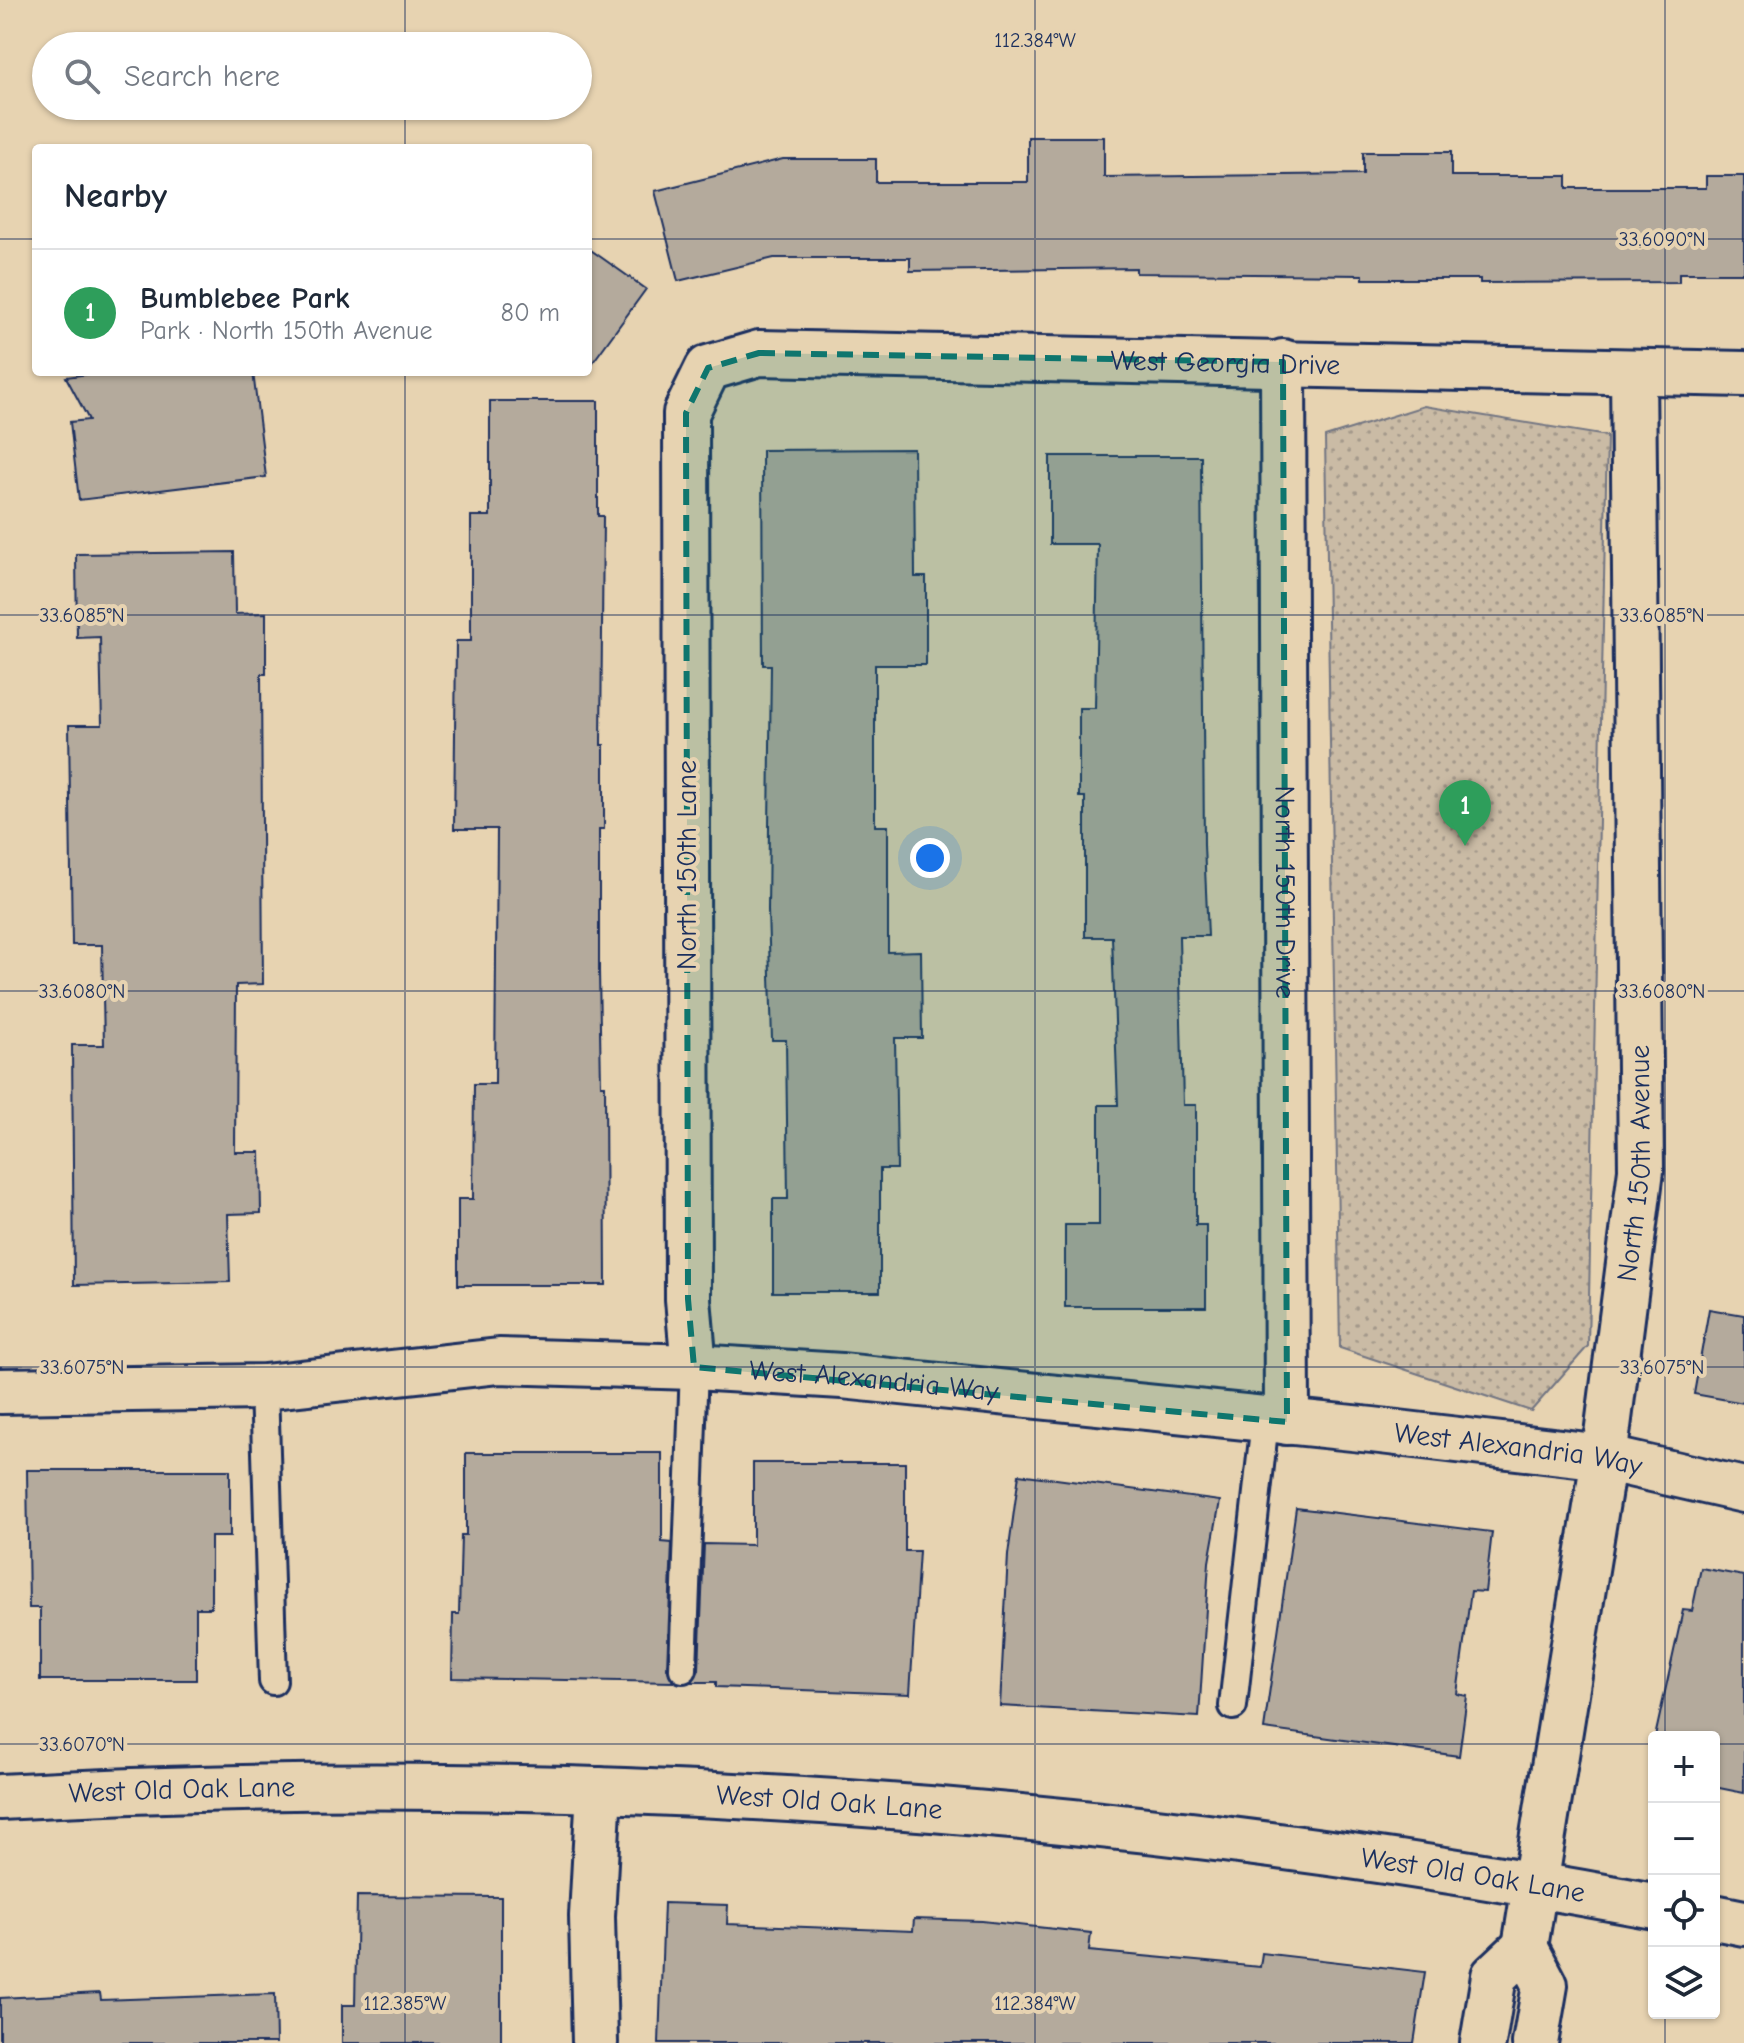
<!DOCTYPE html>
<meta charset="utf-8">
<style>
:root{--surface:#fff;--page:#f6f6f7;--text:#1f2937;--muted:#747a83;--line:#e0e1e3;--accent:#1a73e8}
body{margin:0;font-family:"Comic Neue",sans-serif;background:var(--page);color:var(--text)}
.controls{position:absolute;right:24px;bottom:24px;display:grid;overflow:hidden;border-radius:8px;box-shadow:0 2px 6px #0004}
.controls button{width:72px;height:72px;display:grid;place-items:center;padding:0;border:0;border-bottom:2px solid var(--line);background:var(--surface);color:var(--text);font:40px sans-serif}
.you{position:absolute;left:930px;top:858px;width:28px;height:28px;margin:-20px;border:6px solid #fff;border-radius:50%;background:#1a73e8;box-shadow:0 0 0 12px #1a73e833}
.badge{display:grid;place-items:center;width:52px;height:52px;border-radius:50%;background:var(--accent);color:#fff;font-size:26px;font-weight:700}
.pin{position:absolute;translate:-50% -66px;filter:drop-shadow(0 2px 4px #0008)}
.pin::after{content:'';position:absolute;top:42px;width:28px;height:24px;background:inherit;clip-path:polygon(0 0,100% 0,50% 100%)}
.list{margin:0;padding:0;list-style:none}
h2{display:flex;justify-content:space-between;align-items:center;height:104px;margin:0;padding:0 32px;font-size:34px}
h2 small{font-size:26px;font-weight:400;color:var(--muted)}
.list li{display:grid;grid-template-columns:52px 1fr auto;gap:24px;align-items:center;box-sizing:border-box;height:128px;padding:0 32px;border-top:2px solid var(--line)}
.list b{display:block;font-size:30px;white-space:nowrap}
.list p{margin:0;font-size:26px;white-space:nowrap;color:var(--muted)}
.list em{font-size:26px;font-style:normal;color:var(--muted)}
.icon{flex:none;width:44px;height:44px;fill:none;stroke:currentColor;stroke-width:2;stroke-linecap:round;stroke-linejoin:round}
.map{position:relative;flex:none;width:1744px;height:2043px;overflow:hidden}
.search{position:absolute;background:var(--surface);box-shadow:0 2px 6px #0004;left:32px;top:32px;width:560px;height:88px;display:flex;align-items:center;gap:20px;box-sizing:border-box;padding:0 28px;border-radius:44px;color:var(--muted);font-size:30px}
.panel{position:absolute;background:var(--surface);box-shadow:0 2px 6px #0004;left:32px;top:144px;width:560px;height:232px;border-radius:8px}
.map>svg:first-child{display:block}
</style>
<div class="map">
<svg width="1744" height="2043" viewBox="0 0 1744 2043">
<defs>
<pattern id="park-dots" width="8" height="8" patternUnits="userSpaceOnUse" patternTransform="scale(2)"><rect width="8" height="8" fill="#cabba5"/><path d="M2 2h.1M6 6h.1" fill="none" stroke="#a3988a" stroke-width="1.8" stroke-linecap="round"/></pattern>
</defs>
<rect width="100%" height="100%" fill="#e7d3b1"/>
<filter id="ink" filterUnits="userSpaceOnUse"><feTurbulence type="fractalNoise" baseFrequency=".0125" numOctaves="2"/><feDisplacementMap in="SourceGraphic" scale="16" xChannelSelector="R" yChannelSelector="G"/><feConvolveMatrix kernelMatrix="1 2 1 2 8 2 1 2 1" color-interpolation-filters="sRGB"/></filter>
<g filter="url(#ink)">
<polygon fill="url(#park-dots)" stroke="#727582" stroke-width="2" points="1424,406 1607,436 1588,1346 1531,1411 1340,1348 1325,437"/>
<g fill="#b4aa9c" stroke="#1b2f5e" stroke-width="2">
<polygon points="1028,137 1104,137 1104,177 1363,174 1363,152 1451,152 1451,176 1567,176 1567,188 1706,188 1706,176 1744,176 1744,273 1679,273 1679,282 1480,283 1480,279 1363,279 1363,275 1136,273 1136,268 910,271 910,258 774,258 678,281 655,191 783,159 876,159 876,182 1028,182"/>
<polygon points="588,248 646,289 588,369"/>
<polygon points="103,372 253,372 266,477 79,500 70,422 89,420 66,377"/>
<polygon points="490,401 598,401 598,516 603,516 601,745 604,745 604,829 599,829 599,971 601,1085 605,1085 606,1285 458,1285 458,1199 473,1199 474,1084 495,1084 497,829 454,829 456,641 471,641 471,516 490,516"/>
<polygon points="914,449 915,577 926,577 926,665 875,665 875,826 888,826 888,952 921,951 922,1038 895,1038 897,1169 880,1169 880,1292 773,1292 773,1199 788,1199 786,1040 772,1040 768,910 771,665 763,665 762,450"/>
<polygon points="1050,456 1201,456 1204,845 1208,936 1179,936 1183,1105 1196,1105 1196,1225 1206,1225 1206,1307 1065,1307 1065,1225 1099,1225 1099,1105 1118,1105 1112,937 1085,937 1085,797 1079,797 1079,708 1095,708 1098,544 1050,544"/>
<polygon points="234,552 235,614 266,613 266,674 261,674 263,984 236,985 235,1152 260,1152 261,1213 228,1214 230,1282 74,1285 72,1045 104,1045 102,945 72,945 69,725 102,725 100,637 77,638 76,554"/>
<polygon points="1709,1309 1744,1315 1744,1403 1694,1394"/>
<polygon points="466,1453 662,1453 662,1542 672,1543 667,1668 673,1682 452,1678 453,1614 459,1614 461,1535 466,1535"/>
<polygon points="753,1463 905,1463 905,1551 919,1551 910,1694 716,1687 716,1682 692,1682 699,1670 704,1544 753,1545"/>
<polygon points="27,1470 230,1470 230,1537 211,1537 211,1608 196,1608 196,1680 40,1680 40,1608 29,1608"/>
<polygon points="1019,1474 1220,1501 1209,1562 1199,1717 1000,1706 1008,1555"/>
<polygon points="1296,1508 1492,1532 1485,1592 1471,1591 1457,1694 1467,1696 1459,1756 1264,1729"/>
<polygon points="1701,1568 1744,1576 1744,1793 1714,1787 1714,1737 1655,1737 1683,1610 1692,1611"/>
<polygon points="357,1896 501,1897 501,2043 342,2043 342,2005 355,2005"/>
<polygon points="664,1903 728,1905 727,1924 913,1931 914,1919 982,1921 1091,1933 1089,1951 1260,1967 1262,1953 1425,1972 1414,2043 659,2043"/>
<polygon points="100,1993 101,2000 275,1994 276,2043 0,2043 0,1998"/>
</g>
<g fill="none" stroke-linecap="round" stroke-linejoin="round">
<defs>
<g id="lane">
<polyline points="264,1387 273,1681"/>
<polyline points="683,1669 694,1367"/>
<polyline points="1233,1706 1265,1421"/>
</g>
<g id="street">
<path id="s1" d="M1283,362L1287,1422"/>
<path id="s2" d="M694,1367L688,1299L686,413L708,368L759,353L1744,374"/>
<path id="s3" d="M0,1391L264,1387L499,1361L694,1367L842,1376L1372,1430L1595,1456L1744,1490"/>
<path id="s4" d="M0,1797C552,1766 1111,1804 1654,1906"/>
<polyline points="1714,1917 1744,1923"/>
<path id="s5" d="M1525,1947L1604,1458L1641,1170L1633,372"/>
<polyline points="1525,1947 1545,1985 1535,2043"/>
<polyline points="595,2043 592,1916 599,1790"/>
<polyline points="1483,2043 1494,1976 1525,1947"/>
</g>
</defs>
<use href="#lane" stroke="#1b2f5e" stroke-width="32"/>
<use href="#street" stroke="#1b2f5e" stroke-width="50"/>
<use href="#lane" stroke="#e7d3b1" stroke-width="26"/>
<use href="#street" stroke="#e7d3b1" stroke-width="44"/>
</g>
</g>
<path fill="#0f766e" fill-opacity="0.2" stroke="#0f766e" stroke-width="6" stroke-dasharray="16 10" stroke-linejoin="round" d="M759,353L1283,362L1287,1422L694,1367L688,1299L686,413L708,368Z"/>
<path fill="none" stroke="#1b2f5e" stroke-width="2" stroke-opacity="0.45" d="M405,0V46M1035,0V2043M1665,0V1737M405,106V148M0,239H36M588,239H1744M405,372V2043M0,615H1744M0,991H1744M0,1367H1744M0,1744H1654M1714,1744H1744M1665,2013V2043"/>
<g text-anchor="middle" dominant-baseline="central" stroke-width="8" stroke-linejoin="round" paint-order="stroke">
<g font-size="28" fill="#1b2f5e" stroke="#e7d3b1">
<text stroke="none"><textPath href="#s2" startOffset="1524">West Georgia Drive</textPath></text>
<text transform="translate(687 865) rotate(-90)">North 150th Lane</text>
<text stroke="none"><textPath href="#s1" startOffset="530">North 150th Drive</textPath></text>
<text stroke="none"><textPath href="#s5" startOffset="792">North 150th Avenue</textPath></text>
<text stroke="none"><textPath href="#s3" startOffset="876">West Alexandria Way</textPath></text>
<text stroke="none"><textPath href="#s3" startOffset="1524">West Alexandria Way</textPath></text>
<text stroke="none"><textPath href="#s4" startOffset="182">West Old Oak Lane</textPath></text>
<text stroke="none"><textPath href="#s4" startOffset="830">West Old Oak Lane</textPath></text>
<text stroke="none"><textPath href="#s4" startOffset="1478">West Old Oak Lane</textPath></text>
</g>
</g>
<g font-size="20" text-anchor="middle" fill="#1b2f5e" stroke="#e7d3b1" stroke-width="8" stroke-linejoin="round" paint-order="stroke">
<text x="1035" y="47">112.384°W</text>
<text x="1662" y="246">33.6090°N</text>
<text x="82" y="622">33.6085°N</text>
<text x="1662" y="622">33.6085°N</text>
<text x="82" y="998">33.6080°N</text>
<text x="1662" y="998">33.6080°N</text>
<text x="82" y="1374">33.6075°N</text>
<text x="1662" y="1374">33.6075°N</text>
<text x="82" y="1751">33.6070°N</text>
<text x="405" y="2010">112.385°W</text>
<text x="1035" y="2010">112.384°W</text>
</g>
</svg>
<div class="controls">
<button>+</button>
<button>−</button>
<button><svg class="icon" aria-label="locate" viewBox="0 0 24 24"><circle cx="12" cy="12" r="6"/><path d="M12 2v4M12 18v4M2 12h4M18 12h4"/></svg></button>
<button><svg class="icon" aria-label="layers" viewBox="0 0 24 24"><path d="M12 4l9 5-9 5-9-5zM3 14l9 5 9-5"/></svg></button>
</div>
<div class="you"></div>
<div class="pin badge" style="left:1465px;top:846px;background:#2e9e5b">1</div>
<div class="search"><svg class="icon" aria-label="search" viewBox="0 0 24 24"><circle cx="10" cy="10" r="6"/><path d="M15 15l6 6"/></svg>Search here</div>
<section class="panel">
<h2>Nearby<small></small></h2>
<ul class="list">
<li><span class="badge" style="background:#2e9e5b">1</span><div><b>Bumblebee Park</b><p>Park · North 150th Avenue</p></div><em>80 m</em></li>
</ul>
</section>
</div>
